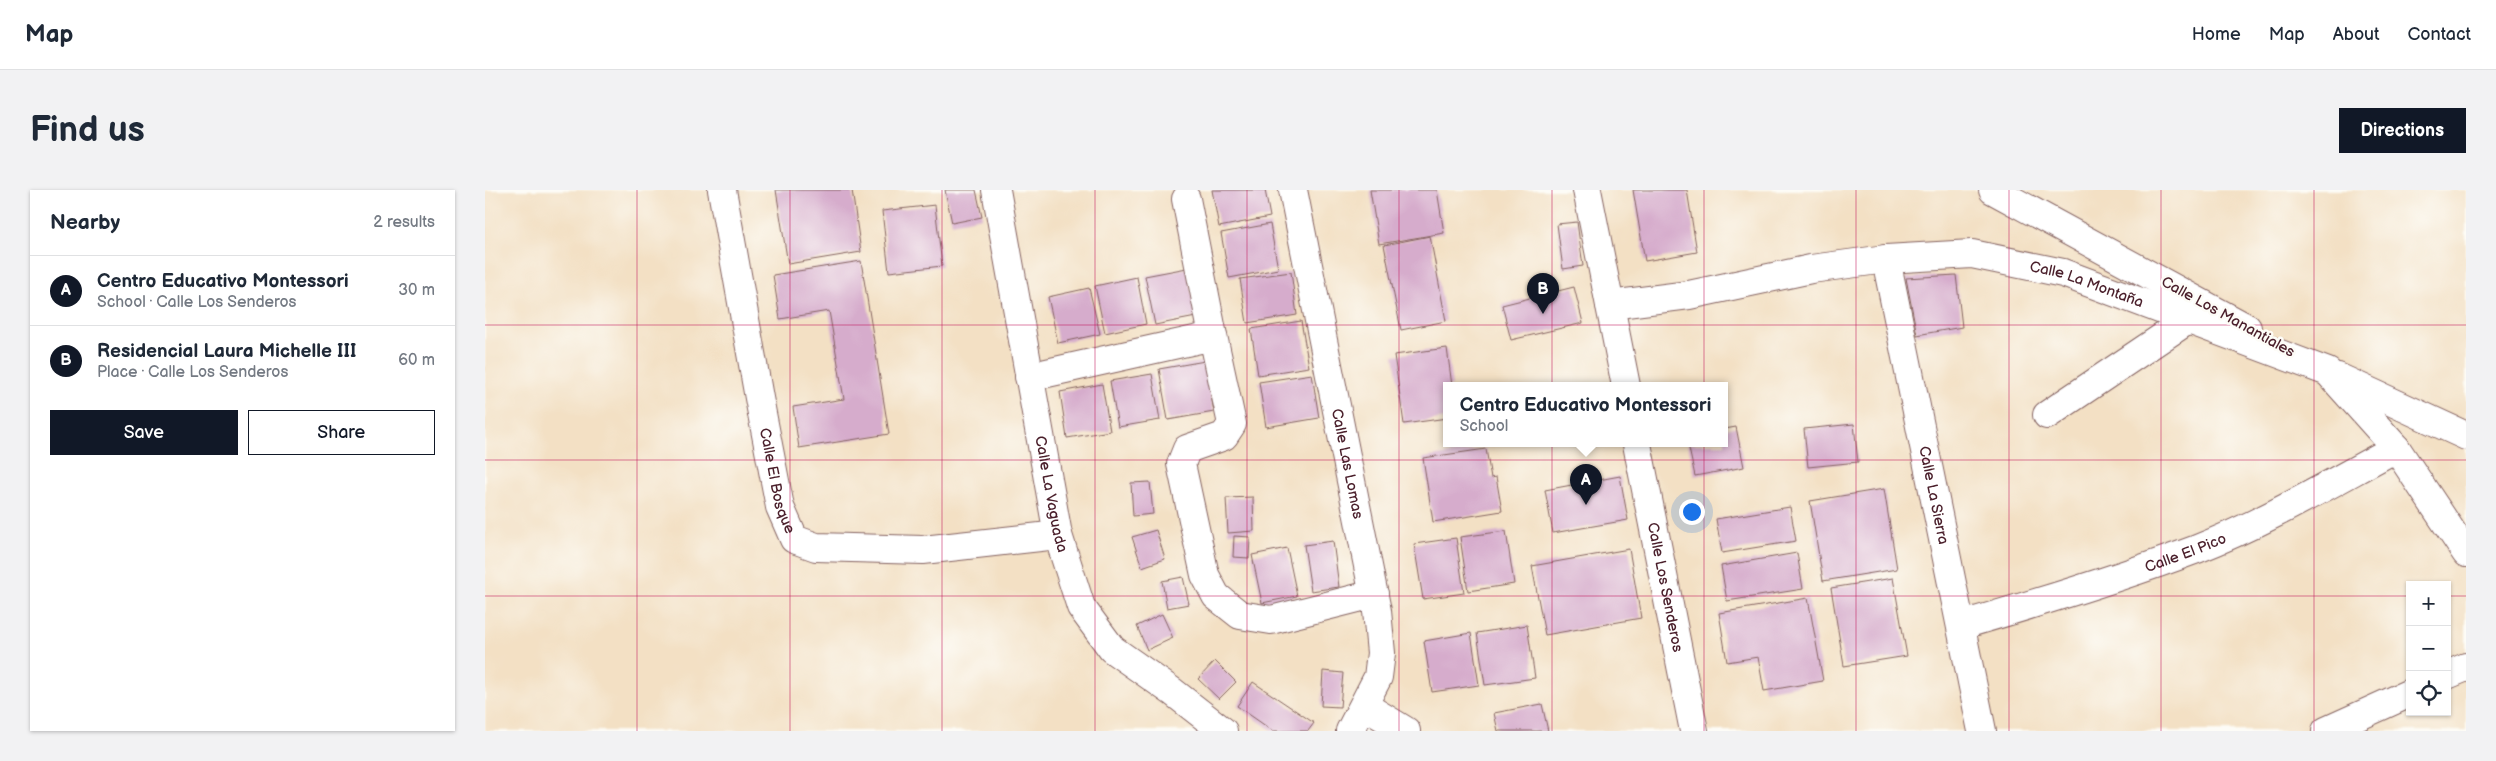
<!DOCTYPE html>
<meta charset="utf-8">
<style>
:root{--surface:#fff;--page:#f2f2f3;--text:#1f2937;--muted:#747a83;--line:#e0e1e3;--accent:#111827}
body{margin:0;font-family:"Balsamiq Sans",sans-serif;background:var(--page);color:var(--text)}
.controls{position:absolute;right:15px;bottom:15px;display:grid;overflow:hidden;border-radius:0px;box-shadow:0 1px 4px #0004}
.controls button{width:45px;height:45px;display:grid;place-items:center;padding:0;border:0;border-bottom:1px solid var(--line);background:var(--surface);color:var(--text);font:25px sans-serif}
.you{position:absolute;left:1206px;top:321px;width:18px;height:18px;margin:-12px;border:4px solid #fff;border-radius:50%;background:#1a73e8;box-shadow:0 0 0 8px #1a73e833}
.badge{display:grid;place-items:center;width:32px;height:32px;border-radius:50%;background:var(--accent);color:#fff;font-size:16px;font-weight:700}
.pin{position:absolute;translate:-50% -41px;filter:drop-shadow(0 1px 2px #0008)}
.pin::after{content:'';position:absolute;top:26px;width:18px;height:15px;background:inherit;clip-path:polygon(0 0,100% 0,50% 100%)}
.popup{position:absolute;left:958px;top:192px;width:285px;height:65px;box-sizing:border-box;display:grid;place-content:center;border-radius:0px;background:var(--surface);filter:drop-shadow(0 1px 4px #0005);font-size:16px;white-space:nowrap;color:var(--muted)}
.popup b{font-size:19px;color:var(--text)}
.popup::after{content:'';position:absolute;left:50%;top:100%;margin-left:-10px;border:10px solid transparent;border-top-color:var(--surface)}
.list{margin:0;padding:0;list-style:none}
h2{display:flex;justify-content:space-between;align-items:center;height:65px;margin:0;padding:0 20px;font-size:21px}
h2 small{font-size:16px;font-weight:400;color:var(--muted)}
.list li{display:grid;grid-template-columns:32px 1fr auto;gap:15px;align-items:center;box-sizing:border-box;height:70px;padding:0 20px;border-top:1px solid var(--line)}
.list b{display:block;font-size:19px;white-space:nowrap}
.list p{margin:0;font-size:16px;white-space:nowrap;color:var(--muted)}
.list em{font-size:16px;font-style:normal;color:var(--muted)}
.actions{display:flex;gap:10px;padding:15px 20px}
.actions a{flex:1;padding:11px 0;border:1px solid var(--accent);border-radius:0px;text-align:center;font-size:18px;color:var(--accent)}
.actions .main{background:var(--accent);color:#fff}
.icon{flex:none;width:28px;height:28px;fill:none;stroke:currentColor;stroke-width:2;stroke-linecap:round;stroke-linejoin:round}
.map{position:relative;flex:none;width:1981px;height:541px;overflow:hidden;border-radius:0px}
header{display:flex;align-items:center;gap:30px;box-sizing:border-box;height:70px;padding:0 25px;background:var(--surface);border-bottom:1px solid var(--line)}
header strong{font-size:24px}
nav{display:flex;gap:28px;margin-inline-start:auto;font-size:18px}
.intro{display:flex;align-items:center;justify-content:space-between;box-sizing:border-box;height:120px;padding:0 30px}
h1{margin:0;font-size:35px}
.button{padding:12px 22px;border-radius:0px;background:var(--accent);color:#fff;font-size:18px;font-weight:700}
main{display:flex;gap:30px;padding:0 30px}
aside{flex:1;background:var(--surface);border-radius:0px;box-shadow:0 1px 4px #0004}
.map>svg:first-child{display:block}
</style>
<header>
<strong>Map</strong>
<nav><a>Home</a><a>Map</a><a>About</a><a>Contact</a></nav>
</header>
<div class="intro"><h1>Find us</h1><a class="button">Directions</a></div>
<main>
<aside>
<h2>Nearby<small>2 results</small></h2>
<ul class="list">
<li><span class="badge">A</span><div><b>Centro Educativo Montessori</b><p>School · Calle Los Senderos</p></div><em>30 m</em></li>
<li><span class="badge">B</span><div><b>Residencial Laura Michelle III</b><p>Place · Calle Los Senderos</p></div><em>60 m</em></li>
</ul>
<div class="actions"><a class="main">Save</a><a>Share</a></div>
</aside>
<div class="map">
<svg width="1981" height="541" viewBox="0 0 1981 541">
<rect width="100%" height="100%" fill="#fdfcf7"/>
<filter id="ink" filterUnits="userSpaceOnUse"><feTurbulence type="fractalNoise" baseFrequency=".02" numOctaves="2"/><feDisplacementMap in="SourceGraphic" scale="10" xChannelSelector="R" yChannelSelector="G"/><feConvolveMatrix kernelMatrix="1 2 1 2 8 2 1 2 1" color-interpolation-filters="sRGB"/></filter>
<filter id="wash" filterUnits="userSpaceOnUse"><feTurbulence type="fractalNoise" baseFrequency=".0096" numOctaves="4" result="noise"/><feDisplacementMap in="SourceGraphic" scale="20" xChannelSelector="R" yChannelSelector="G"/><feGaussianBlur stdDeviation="1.12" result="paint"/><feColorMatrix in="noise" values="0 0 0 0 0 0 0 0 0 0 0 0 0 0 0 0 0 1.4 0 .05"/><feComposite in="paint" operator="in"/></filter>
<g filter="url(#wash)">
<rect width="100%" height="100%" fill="#f3e0c4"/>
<g id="blocks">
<g fill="#d6accc">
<polygon points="291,0 367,0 376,62 303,74"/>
<polygon points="460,0 491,0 497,27 467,33"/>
<polygon points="727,0 780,0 785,27 734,37"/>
<polygon points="885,0 952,0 959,43 894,54"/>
<polygon points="1148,0 1202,0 1212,62 1160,71"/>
<polygon points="450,15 457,76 404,82 397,21"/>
<polygon points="1092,32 1098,76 1078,79 1072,34"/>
<polygon points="785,34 793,79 744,88 736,43"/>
<polygon points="945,46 961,131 916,140 899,55"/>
<polygon points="376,71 404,244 314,258 308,217 359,209 344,121 295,129 288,85"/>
<polygon points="702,78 711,127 670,135 660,86"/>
<polygon points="806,82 812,125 762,133 755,89"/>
<polygon points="1471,85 1477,137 1432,145 1421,88"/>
<polygon points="652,87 661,134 620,143 610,96"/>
<polygon points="1089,97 1098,133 1026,150 1017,115"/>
<polygon points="604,98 615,144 573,153 563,107"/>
<polygon points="816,131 824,177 773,185 766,139"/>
<polygon points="962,158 967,196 962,196 962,228 919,234 909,165"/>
<polygon points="720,171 729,222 683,230 674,179"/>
<polygon points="667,184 675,230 633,237 625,191"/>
<polygon points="827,184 834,228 781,237 774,192"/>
<polygon points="617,194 625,241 582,248 575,202"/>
<polygon points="1369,234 1373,272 1323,277 1319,239"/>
<polygon points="1251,237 1259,277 1210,286 1203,254 1240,254 1240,239"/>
<polygon points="1001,259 1006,288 1011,287 1017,321 948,332 938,268"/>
<polygon points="1135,286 1143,330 1068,343 1060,300"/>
<polygon points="665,292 668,324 648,326 646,293"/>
<polygon points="1399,299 1412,379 1338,391 1325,311"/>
<polygon points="768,307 769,341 743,343 741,308"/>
<polygon points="1305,317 1311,351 1237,363 1231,329"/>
<polygon points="671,340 680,369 657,377 647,347"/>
<polygon points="1021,341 1029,394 983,401 975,347"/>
<polygon points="749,346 765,347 764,368 748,367"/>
<polygon points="971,348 979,403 938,409 929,354"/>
<polygon points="848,351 854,397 826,401 819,355"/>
<polygon points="802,358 812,406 777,413 767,365"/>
<polygon points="1144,359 1156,428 1060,445 1047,376"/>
<polygon points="1312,363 1318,399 1242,411 1236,376"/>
<polygon points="698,387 704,414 682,418 677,391"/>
<polygon points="1408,388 1422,466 1359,476 1346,398"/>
<polygon points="1323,408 1338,491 1279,501 1273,467 1242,472 1234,423"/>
<polygon points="677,424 688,448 662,460 652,436"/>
<polygon points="1042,435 1050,488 1000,495 992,443"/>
<polygon points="986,443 994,495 947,502 939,451"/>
<polygon points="730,471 751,492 734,509 713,489"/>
<polygon points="838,481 858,483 855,517 836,516"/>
<polygon points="768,492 829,533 823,541 788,541 752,516"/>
<polygon points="1057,514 1063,541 1013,541 1009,523"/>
</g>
</g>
</g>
<g filter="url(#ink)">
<use href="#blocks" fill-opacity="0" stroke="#856361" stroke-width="1"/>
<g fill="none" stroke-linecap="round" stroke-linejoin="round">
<defs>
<g id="minor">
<path id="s1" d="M237,0L274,208L295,317L309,349L331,357L438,360L573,345"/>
<path id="s2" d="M511,0L573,345L596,417L627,459L688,502L738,541"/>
<path id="s3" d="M808,0L892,421L896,463L893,487L865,541"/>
<polyline points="1102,0 1141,196"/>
<polyline points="1508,0 1762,138"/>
<polyline points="701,9 728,146"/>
<path id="s4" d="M1401,69L1497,541"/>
<path id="s5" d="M1125,115L1204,105L1326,79L1401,69L1487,64L1578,83L1843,182L1911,258L1981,363"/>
<polyline points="544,187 728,146 747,234 739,246 702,259 696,274 720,385 731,406 755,425 786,430 889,404"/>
<polyline points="1853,187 1981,246"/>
<polyline points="1562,225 1703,130"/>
<path id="s6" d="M1152,254L1209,541"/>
<path id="s7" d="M1477,435C1556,412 1635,388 1712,359C1781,332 1846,293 1911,258"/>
<polyline points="1962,485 1981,477"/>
<polyline points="880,516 921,541"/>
<polyline points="1841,541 1925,503"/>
</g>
</defs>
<use href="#minor" stroke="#856361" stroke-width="30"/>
<use href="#minor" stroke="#fff" stroke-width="28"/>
</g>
</g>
<path fill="none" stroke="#c2185b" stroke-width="1" stroke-opacity="0.55" d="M152,0V541M305,0V541M457,0V541M610,0V541M762,0V541M914,0V541M1067,0V541M1219,0V541M1371,0V541M1524,0V541M1676,0V541M1829,0V541M0,135H1981M0,270H1981M0,406H1925M1962,406H1981"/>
<g text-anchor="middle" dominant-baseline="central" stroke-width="5" stroke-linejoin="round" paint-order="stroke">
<g font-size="15" fill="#4a1f2b" stroke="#fdfcf7">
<text stroke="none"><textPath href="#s5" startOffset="485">Calle La Montaña</textPath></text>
<text transform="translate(1743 127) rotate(29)">Calle Los Manantiales</text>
<text stroke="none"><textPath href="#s3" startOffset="279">Calle Las Lomas</textPath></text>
<text stroke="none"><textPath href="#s1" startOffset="296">Calle El Bosque</textPath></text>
<text stroke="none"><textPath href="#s2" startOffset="309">Calle La Vaguada</textPath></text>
<text stroke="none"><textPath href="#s4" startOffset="241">Calle La Sierra</textPath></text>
<text stroke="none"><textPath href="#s7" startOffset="235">Calle El Pico</textPath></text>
<text stroke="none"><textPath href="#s6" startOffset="146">Calle Los Senderos</textPath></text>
</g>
</g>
</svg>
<div class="controls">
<button>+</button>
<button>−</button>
<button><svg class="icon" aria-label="locate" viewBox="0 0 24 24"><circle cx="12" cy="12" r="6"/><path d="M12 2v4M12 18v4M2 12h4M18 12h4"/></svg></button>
</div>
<div class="you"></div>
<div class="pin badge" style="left:1101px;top:315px">A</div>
<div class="popup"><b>Centro Educativo Montessori</b>School</div>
<div class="pin badge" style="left:1058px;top:124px">B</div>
</div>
</main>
